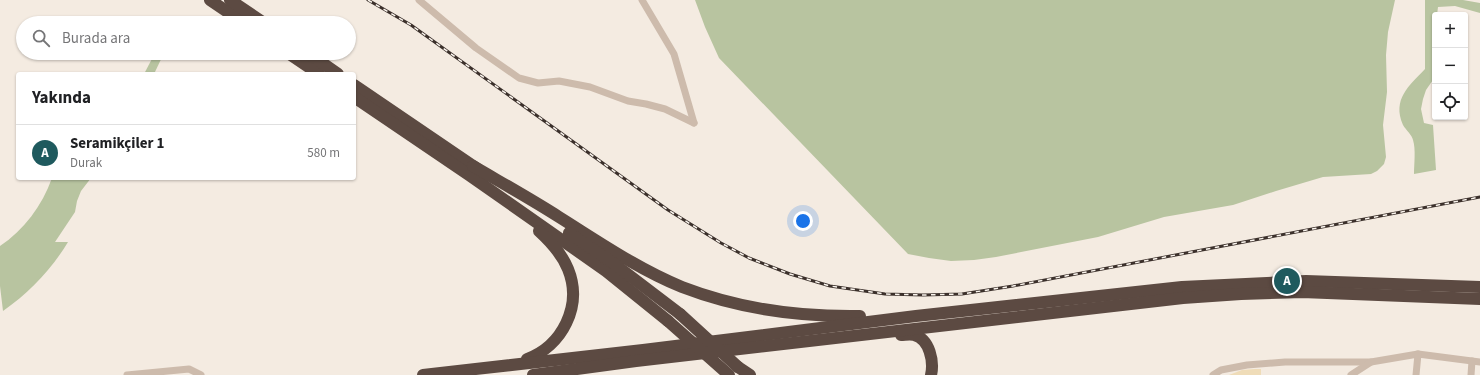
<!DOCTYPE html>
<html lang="tr">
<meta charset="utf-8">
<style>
:root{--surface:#fff;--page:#f2f2f2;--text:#202124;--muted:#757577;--line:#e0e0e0;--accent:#1f5a5e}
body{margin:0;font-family:"Source Sans 3",sans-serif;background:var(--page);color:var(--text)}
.controls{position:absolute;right:12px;top:12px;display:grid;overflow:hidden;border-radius:4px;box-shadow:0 1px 3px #0004}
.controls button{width:36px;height:36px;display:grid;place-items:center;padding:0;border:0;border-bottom:1px solid var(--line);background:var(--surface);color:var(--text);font:20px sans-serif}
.you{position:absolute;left:803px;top:221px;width:14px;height:14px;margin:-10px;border:3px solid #fff;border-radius:50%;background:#1a73e8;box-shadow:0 0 0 6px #1a73e833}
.badge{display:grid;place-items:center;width:26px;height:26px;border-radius:50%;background:var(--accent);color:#fff;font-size:13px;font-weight:700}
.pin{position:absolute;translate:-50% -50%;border:2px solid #fff;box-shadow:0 1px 4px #0006}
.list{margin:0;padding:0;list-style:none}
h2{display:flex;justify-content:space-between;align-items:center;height:52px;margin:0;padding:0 16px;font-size:17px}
h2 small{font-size:13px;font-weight:400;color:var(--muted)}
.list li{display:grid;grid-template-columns:26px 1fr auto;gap:12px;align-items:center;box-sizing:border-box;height:56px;padding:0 16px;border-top:1px solid var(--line)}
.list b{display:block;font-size:15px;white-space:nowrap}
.list p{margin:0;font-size:13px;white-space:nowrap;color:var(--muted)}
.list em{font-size:13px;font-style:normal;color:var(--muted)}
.icon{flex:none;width:22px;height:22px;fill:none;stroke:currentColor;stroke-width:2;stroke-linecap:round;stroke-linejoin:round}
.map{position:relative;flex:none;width:1480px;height:375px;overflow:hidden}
.search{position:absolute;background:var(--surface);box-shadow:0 1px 3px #0004;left:16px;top:16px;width:340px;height:44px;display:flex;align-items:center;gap:10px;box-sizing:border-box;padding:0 14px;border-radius:22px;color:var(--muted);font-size:15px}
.panel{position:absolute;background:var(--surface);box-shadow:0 1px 3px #0004;left:16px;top:72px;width:340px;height:108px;border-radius:4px}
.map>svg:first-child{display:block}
</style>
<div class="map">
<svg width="1480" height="375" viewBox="0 0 1480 375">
<rect width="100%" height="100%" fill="#f4ebe1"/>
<g fill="#b8c4a0">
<polygon points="695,0 1395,0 1388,32 1386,55 1387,92 1383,125 1386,157 1384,164 1377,171 1371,174 1323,177 1276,191 1233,205 1164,217 1098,237 996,257 974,260 951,261 929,258 908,254 719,58 705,27"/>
<path d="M1425,0H1463L1480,3V13L1455,6L1438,7L1437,15H1435V77L1426,90L1423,99L1421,109L1424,123L1433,125L1436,170L1414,174C1414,165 1416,149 1413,140C1412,135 1406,130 1403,125C1392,99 1409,86 1425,69Z"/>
<polygon points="155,53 164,53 154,74 144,74"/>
<path d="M52,178H91L81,191L77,201L75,212L55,242H68C51,270 30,292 3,311L0,286V246C24,230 42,206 52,178Z"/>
</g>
<polygon fill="#efdcb8" points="1255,369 1261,369 1261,375 1229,375 1242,370"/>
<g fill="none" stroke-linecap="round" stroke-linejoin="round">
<g stroke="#cdbbac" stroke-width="7">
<polyline points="419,0 476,48 519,78 538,83 559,81 590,87 628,101 646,104 665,109 694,123"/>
<polyline points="642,0 674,54 694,123"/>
<polyline points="127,375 189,369 201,375"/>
<polyline points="1213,375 1221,370 1247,365 1285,362 1371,362"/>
<polyline points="1351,375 1371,362 1418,354 1480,362"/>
<polyline points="1416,375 1418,354"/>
<polyline points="1471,375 1472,361"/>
</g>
<g stroke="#5c4a42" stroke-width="12">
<polyline points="210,0 244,23"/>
<polyline points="230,0 264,23"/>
<polyline points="288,53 319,74"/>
<polyline points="308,53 338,74"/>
<polyline points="354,85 479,170"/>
<polyline points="354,97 469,175 606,271 668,321"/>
<path d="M473,166C502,183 531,199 559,217C599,242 638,269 682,287C739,309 800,317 860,316"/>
<polyline points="569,233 613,263 680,314"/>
<path d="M901,335C905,335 910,334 914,335C930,339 934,362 931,375"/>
<path d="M527,359C562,346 583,306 568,269C562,254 551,242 539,231"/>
<polyline points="738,367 750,375"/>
<polyline points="423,375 643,350 916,316 1182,287 1306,281 1480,287"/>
<polyline points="533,375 636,361 1183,298 1241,294 1302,292 1480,299"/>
</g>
<defs>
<polyline id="rail" points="368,0 411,25 668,210 721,243 749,258 790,274 830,286 885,294 923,295 962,294 1013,286 1480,197"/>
</defs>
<use href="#rail" stroke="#3b302b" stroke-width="3"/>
<use href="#rail" stroke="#fbf5ee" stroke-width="1.5" stroke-dasharray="4.5" stroke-linecap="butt"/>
<g stroke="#5c4a42" stroke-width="12">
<polyline points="680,314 738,367"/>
<polyline points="668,321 729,375"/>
</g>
</g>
</svg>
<div class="controls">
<button>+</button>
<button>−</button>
<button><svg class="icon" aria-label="locate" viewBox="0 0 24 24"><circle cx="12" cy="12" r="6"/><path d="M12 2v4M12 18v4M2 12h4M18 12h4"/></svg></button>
</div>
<div class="you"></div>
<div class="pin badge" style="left:1287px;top:281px">A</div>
<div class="search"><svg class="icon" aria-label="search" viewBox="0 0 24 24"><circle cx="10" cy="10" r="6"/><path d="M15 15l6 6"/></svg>Burada ara</div>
<section class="panel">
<h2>Yakında<small></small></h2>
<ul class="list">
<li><span class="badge">A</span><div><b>Seramikçiler 1</b><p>Durak</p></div><em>580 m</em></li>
</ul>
</section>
</div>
